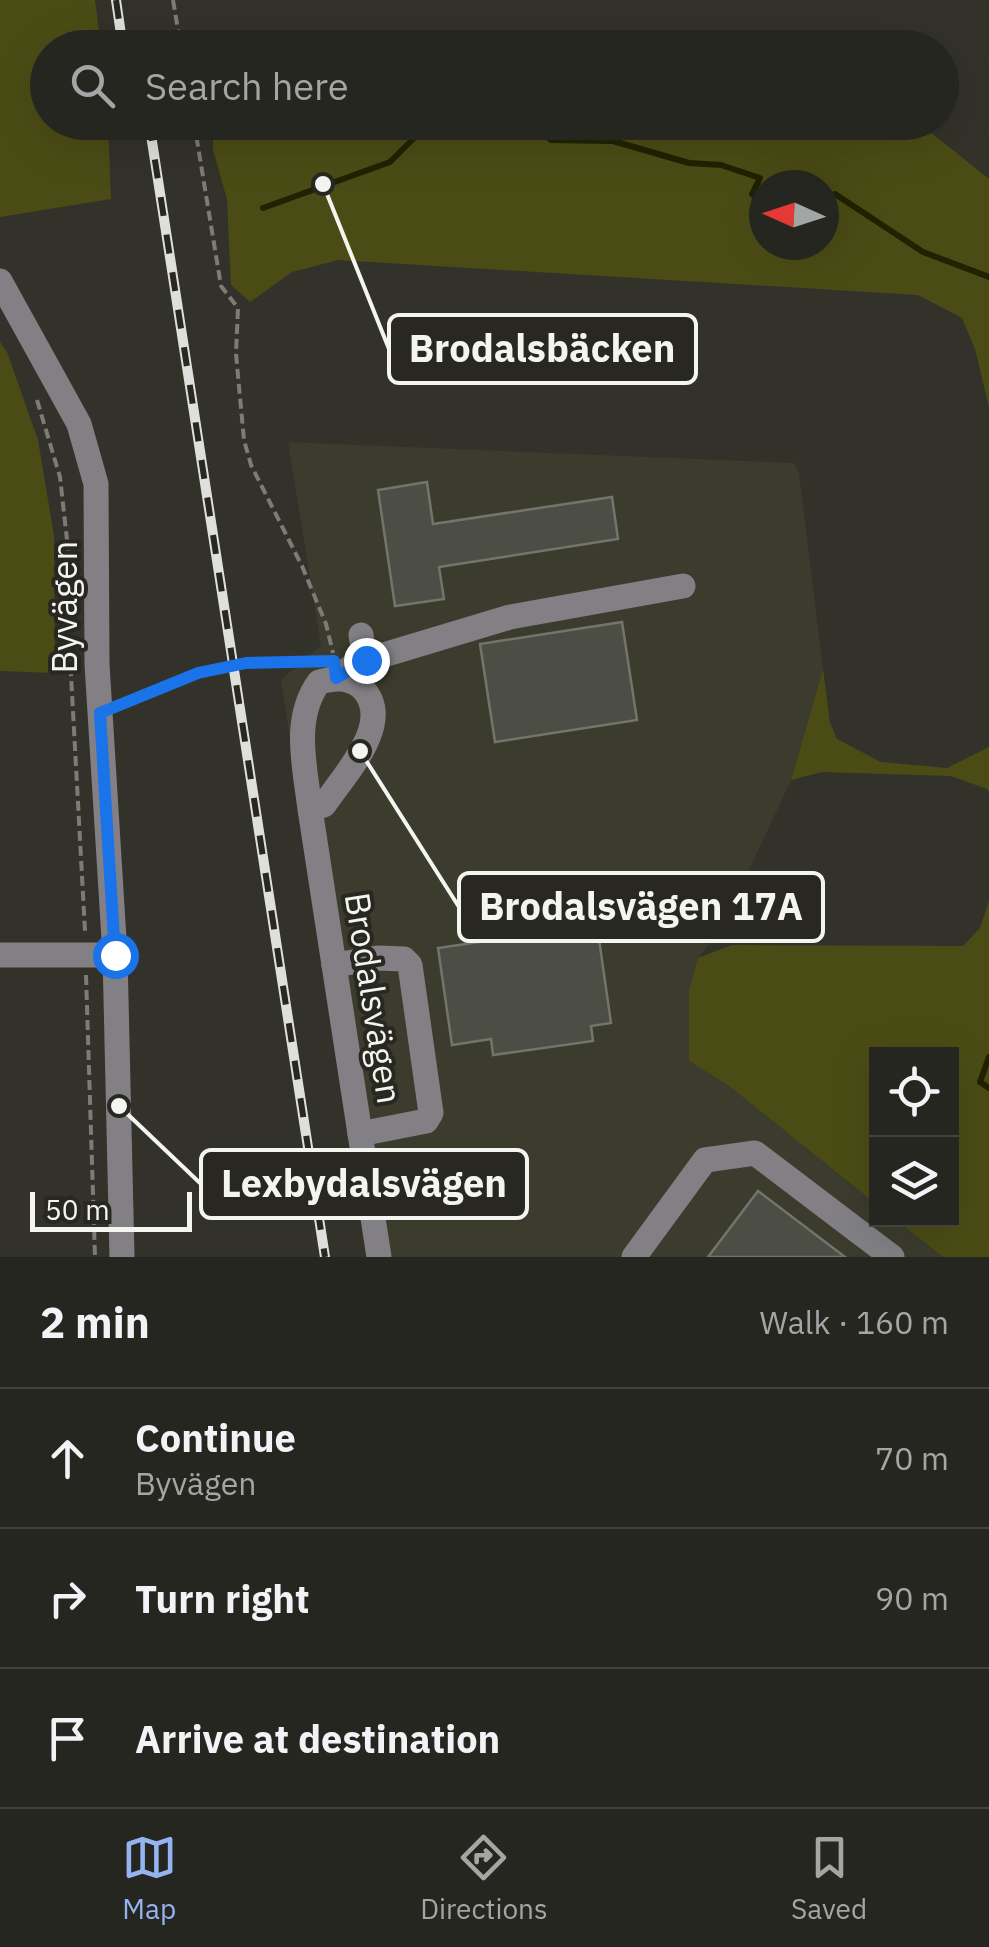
<!DOCTYPE html>
<meta charset="utf-8">
<style>
:root{--surface:#262620;--page:#32322d;--text:#f1f3f6;--muted:#a4a5a5;--line:#42433e;--accent:#95b2f1}
body{margin:0;font-family:"IBM Plex Sans",sans-serif;background:var(--page);color:var(--text)}
.controls{position:absolute;right:30px;bottom:30px;display:grid;overflow:hidden;border-radius:0px;box-shadow:0 10px 40px #0002}
.controls button{width:90px;height:90px;display:grid;place-items:center;padding:0;border:0;border-bottom:2px solid var(--line);background:var(--surface);color:var(--text);font:50px sans-serif}
.compass{position:absolute;left:749px;top:170px;width:90px;height:90px;border-radius:50%;background:var(--surface);box-shadow:0 10px 40px #0002;rotate:273deg}
.scale{position:absolute;left:30px;bottom:25px;width:162px;box-sizing:border-box;padding-left:10px;border:5px solid #f4f5f0;border-top:0;font-size:28px;line-height:35px;white-space:nowrap;color:#f4f5f0;-webkit-text-stroke:8px #282820;paint-order:stroke}
.stop{position:absolute;width:30px;height:30px;margin:-22px;border:8px solid #1a73e8;border-radius:50%;background:#fff}
.stop.end{background:#1a73e8;border-color:#fff;box-shadow:0 2px 10px #0008}
.list{margin:0;padding:0;list-style:none}
h2{display:flex;justify-content:space-between;align-items:center;height:130px;margin:0;padding:0 40px;font-size:42px}
h2 small{font-size:32px;font-weight:400;color:var(--muted)}
.list li{display:grid;grid-template-columns:65px 1fr auto;gap:30px;align-items:center;box-sizing:border-box;height:140px;padding:0 40px;border-top:2px solid var(--line)}
.list b{display:block;font-size:38px;white-space:nowrap}
.list p{margin:0;font-size:32px;white-space:nowrap;color:var(--muted)}
.list em{font-size:32px;font-style:normal;color:var(--muted)}
.icon{flex:none;width:55px;height:55px;fill:none;stroke:currentColor;stroke-width:2;stroke-linecap:round;stroke-linejoin:round}
.map{position:relative;flex:none;width:989px;height:1257px;overflow:hidden}
.search{position:absolute;background:var(--surface);box-shadow:0 10px 40px #0002;left:30px;right:30px;top:30px;height:110px;display:flex;align-items:center;gap:25px;box-sizing:border-box;padding:0 35px;border-radius:55px;color:var(--muted);font-size:38px}
.sheet{height:550px;background:var(--surface)}
nav{display:flex;justify-content:space-around;align-items:center;box-sizing:border-box;height:140px;border-top:2px solid var(--line);background:var(--surface);font-size:28px;color:var(--muted)}
nav a{display:grid;justify-items:center;gap:5px}
nav .on{color:var(--accent)}
.map>svg:first-child{display:block}
</style>
<div class="map">
<svg width="989" height="1257" viewBox="0 0 989 1257">
<rect width="100%" height="100%" fill="#32322a"/>
<polygon fill="#3b3c2d" points="288,442 794,463 799,473 823,669 791,780 721,930 698,958 689,1061 729,1086 876,1204 876,1220 896,1220 943,1257 368,1257 281,680 321,645"/>
<g fill="#4b4c15" fill-rule="evenodd">
<polygon points="0,0 95,0 101,47 48,48 48,122 108,123 111,199 0,217"/>
<polygon points="188,30 714,47 194,48"/>
<path d="M213,123H919L989,179V407L975,349L962,318L918,295L338,260L292,272L250,302L231,285L227,199L213,150ZM764,185H824V245H764Z"/>
<polygon points="0,342 7,352 38,440 54,536 55,673 0,671"/>
<polygon points="823,669 830,723 837,739 881,762 947,768 989,747 989,793 987,789 951,776 822,772 791,780"/>
<polygon points="989,900 989,1257 943,1257 896,1220 952,1220 952,1054 876,1054 876,1204 729,1086 689,1061 689,991 698,958 732,945 963,946 980,928"/>
</g>
<g fill="none" stroke-linecap="round" stroke-linejoin="round">
<g stroke="#222202" stroke-width="6">
<polyline points="531,122 551,140 613,141 689,163 721,165 760,178 752,194 764,205"/>
<polyline points="824,198 835,194 923,252 989,277"/>
<polyline points="263,208 390,162 430,122"/>
<polyline points="989,1057 980,1082 989,1088"/>
</g>
</g>
<g fill="#4c4d44" stroke="#73746a" stroke-width="2.5">
<polygon points="427,482 433,524 612,497 618,539 439,567 444,599 395,606 378,490"/>
<polygon points="622,622 637,720 495,742 480,644"/>
<polygon points="597,925 611,1023 591,1026 593,1041 493,1055 491,1039 452,1045 438,948"/>
<polygon points="758,1191 845,1257 708,1257"/>
</g>
<g fill="none" stroke-linecap="round" stroke-linejoin="round">
<g stroke="#7c7c75" stroke-width="4" stroke-dasharray="10 5" stroke-linecap="butt">
<polyline points="173,0 181,48"/>
<polyline points="194,122 221,286 238,308 236,354 244,440 251,465 302,566 326,624 333,653"/>
<polyline points="37,400 60,477 69,558 71,675 85,931"/>
<polyline points="124,703 198,673 246,663 307,662"/>
<polyline points="86,975 95,1257"/>
</g>
<g stroke="#828084" stroke-width="25">
<polyline points="0,281 79,424 96,484 97,664 115,955 122,1257"/>
<polyline points="361,635 365,661"/>
<polyline points="335,678 357,663 510,617 683,586"/>
<path d="M310,809L324,805C343,776 395,723 363,689C350,676 334,678 319,682C292,719 305,767 310,809L379,1257"/>
<polyline points="0,955 115,955"/>
<polyline points="334,965 378,958 404,959 410,965 431,1113 426,1121 360,1134"/>
<polyline points="634,1257 705,1160 755,1153 892,1257"/>
</g>
<defs>
<g id="rail">
<polyline points="116,0 123,48"/>
<polyline points="149,122 325,1257"/>
</g>
</defs>
<use href="#rail" stroke="#dfe0db" stroke-width="10"/>
<use href="#rail" stroke="#282820" stroke-width="6" stroke-dasharray="19" stroke-linecap="butt"/>
</g>
<g fill="none" stroke-linecap="round" stroke-linejoin="round">
<polyline stroke="#1a73e8" stroke-width="12" points="115,955 100,713 198,673 246,663 334,661 336,678 366,660"/>
</g>
<g text-anchor="middle" dominant-baseline="central" stroke-width="8" stroke-linejoin="round" paint-order="stroke">
<g font-size="35" fill="#f4f5f0" stroke="#282820">
<text transform="translate(64 607) rotate(-90)">Byvägen</text>
<text transform="translate(374 998) rotate(81)">Brodalsvägen</text>
</g>
</g>
<path fill="none" stroke="#f4f5f0" stroke-width="4" d="M323 184L389 349M360 751L459 907M119 1106L201 1184"/>
<g fill="#f4f5f0" stroke="#282820" stroke-width="4">
<circle cx="323" cy="184" r="10"/>
<circle cx="360" cy="751" r="10"/>
<circle cx="119" cy="1106" r="10"/>
</g>
<g fill="#282820" stroke="#f4f5f0" stroke-width="4">
<rect x="389" y="315" width="307" height="68" rx="10"/>
<rect x="459" y="873" width="364" height="68" rx="10"/>
<rect x="201" y="1150" width="326" height="68" rx="10"/>
</g>
<g font-size="38" text-anchor="middle" font-weight="bold" fill="#f4f5f0">
<text x="542" y="362">Brodalsbäcken</text>
<text x="641" y="920">Brodalsvägen 17A</text>
<text x="364" y="1197">Lexbydalsvägen</text>
</g>
</svg>
<div class="controls">
<button><svg class="icon" aria-label="locate" viewBox="0 0 24 24"><circle cx="12" cy="12" r="6"/><path d="M12 2v4M12 18v4M2 12h4M18 12h4"/></svg></button>
<button><svg class="icon" aria-label="layers" viewBox="0 0 24 24"><path d="M12 4l9 5-9 5-9-5zM3 14l9 5 9-5"/></svg></button>
</div>
<svg class="compass" viewBox="-18 -18 36 36"><path d="M0-13l5 13h-10z" fill="#e53935"/><path d="M0 13l5-13h-10z" fill="#a4a5a5"/></svg>
<div class="scale">50 m</div>
<div class="stop" style="left:115px;top:955px"></div>
<div class="stop end" style="left:366px;top:660px"></div>
<div class="search"><svg class="icon" aria-label="search" viewBox="0 0 24 24"><circle cx="10" cy="10" r="6"/><path d="M15 15l6 6"/></svg>Search here</div>
</div>
<section class="sheet">
<h2>2 min<small>Walk · 160 m</small></h2>
<ul class="list">
<li><svg class="icon" aria-label="ahead" viewBox="0 0 24 24"><path d="M12 20V5M6 11l6-6 6 6"/></svg><div><b>Continue</b><p>Byvägen</p></div><em>70 m</em></li>
<li><svg class="icon" aria-label="right" viewBox="0 0 24 24"><path d="M7 20v-9h11M14 6l5 5-5 5"/></svg><div><b>Turn right</b></div><em>90 m</em></li>
<li><svg class="icon" aria-label="arrive" viewBox="0 0 24 24"><path d="M6 21V4h12l-3 4 3 4H6"/></svg><div><b>Arrive at destination</b></div></li>
</ul>
</section>
<nav>
<a class="on"><svg class="icon" aria-label="map" viewBox="0 0 24 24"><path d="M3 6l6-2 6 2 6-2v14l-6 2-6-2-6 2zM9 4v14M15 6v14"/></svg>Map</a>
<a><svg class="icon" aria-label="directions" viewBox="0 0 24 24"><path d="M12 3l9 9-9 9-9-9zM9 14v-3h6M13 9l2 2-2 2"/></svg>Directions</a>
<a><svg class="icon" aria-label="saved" viewBox="0 0 24 24"><path d="M7 4h10v16l-5-4-5 4z"/></svg>Saved</a>
</nav>
